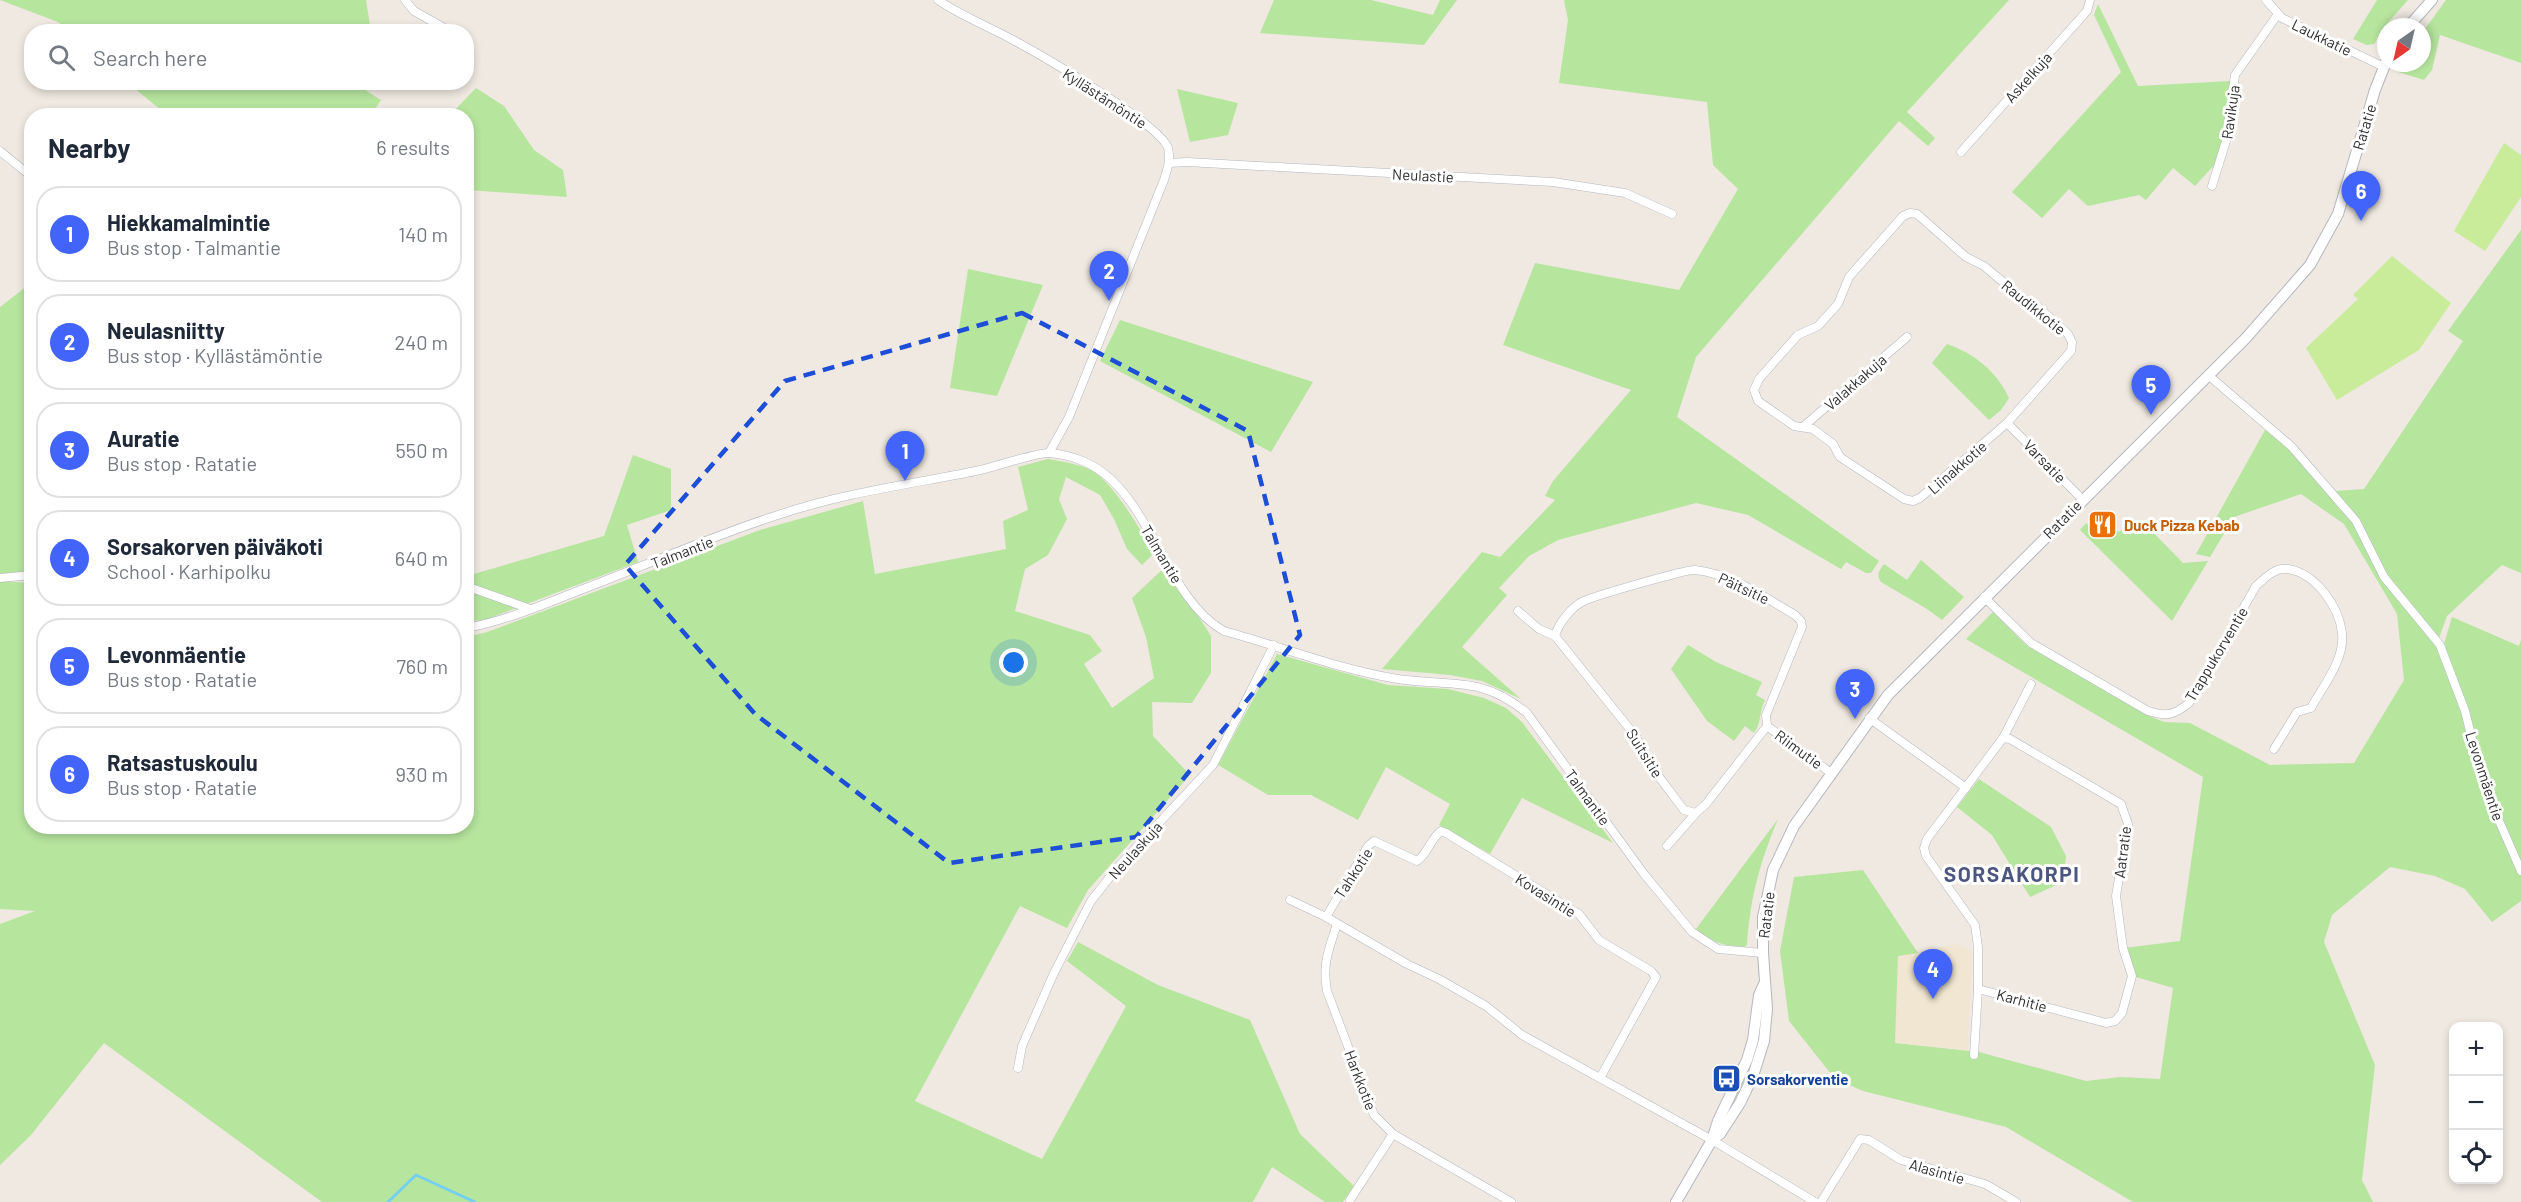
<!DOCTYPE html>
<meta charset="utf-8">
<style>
:root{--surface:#fff;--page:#f6f6f7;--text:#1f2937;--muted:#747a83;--line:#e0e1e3;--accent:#4264fb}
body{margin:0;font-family:Barlow,sans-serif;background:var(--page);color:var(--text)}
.controls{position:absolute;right:18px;bottom:18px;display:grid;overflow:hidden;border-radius:12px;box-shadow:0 3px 9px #0003}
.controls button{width:54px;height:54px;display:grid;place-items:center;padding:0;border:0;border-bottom:2px solid var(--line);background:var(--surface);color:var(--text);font:30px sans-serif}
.compass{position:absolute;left:2377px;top:18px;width:54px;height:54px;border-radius:50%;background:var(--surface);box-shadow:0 3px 9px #0003;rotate:214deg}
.you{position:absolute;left:1014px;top:663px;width:21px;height:21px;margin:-15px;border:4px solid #fff;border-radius:50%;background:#1a73e8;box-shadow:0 0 0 9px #1a73e833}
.badge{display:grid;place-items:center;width:39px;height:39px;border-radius:50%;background:var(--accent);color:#fff;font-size:20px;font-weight:700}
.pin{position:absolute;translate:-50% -50px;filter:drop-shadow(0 2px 3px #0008)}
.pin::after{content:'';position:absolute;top:32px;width:21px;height:18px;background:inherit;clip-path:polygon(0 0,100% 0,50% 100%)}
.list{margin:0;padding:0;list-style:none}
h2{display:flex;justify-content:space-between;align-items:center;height:78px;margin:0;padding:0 24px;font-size:26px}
h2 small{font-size:20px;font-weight:400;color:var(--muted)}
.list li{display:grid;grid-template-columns:39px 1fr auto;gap:18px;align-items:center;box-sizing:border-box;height:96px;margin:0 12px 12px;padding:0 12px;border:2px solid var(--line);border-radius:24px}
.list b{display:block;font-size:22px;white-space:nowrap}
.list p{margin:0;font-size:20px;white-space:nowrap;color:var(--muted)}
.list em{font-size:20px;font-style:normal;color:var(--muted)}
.icon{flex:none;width:33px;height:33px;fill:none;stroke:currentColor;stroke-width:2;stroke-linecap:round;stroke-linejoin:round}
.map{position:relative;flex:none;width:2521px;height:1202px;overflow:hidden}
.search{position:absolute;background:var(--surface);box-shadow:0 3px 9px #0003;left:24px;top:24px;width:450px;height:66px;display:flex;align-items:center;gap:15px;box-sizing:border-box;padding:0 21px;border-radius:24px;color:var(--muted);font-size:22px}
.panel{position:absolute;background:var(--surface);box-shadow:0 3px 9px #0003;left:24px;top:108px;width:450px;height:726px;border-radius:24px}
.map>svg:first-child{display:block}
</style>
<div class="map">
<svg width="2521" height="1202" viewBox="0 0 2521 1202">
<rect width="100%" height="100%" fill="#efe9e1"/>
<polygon fill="#f0e6d1" points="1959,944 1972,952 1968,1050 1895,1043 1898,955"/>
<g fill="#b6e59e">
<polygon points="0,0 366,0 370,25 366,32 69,31 58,22"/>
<polygon points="1274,0 1371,0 1433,15 1440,0 1457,0 1424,45 1260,33"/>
<polygon points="1564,0 2009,0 1907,112 1935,138 1928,146 1899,121 1696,357 1677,417 1879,561 1871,573 1866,573 1846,562 1841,569 1748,515 1696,503 1558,540 1529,556 1499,588 1507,595 1462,647 1521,699 1482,681 1450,675 1382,669 1482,552 1500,557 1555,500 1545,496 1553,481 1631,390 1503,345 1535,263 1679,290 1738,189 1713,165 1707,102 1559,83 1568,20"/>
<polygon points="2377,0 2408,0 2386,25 2374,44 2367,45 2353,39"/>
<polygon points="2446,0 2521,0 2521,63 2440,35 2432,70 2424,80 2398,72 2403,63 2422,63 2422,33"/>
<polygon points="2098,4 2138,86 2231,81 2223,141 2217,162 2195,186 2173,168 2146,200 2139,195 2088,206 2069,189 2042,218 2012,192 2121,72 2094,15"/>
<polygon points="128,83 354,83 381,100 371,115 167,115"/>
<polygon points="476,88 504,106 534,150 563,170 567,197 467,190 466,116 450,115"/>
<polygon points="1177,89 1238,103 1228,135 1190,142"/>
<polygon points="2521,230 2521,573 2502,565 2447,616 2439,638 2387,575 2358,519 2336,491 2364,489 2463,341 2448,331"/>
<polygon points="968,269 1043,285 997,396 950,388"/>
<polygon points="31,283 31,572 0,575 0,307"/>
<polygon points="1120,320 1313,382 1271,452 1100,361"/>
<path d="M1947,344C1975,354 1996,371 2009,398L2001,410L1989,420L1932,363Z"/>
<polygon points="2265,430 2290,448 2354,522 2383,579 2438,647 2446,648 2444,644 2452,617 2519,646 2521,640 2521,901 2492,922 2465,889 2435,876 2390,867 2332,915 2324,942 2375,1065 2362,1180 2373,1202 2133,1202 2006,1127 1863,1091 1835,1079 1789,1021 1780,951 1794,877 1863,870 1918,953 1898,956 1895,1043 1979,1052 2086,1081 2121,1077 2160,1079 2173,988 2133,976 2124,948 2180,941 2203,777 1966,639 1993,612 2026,645 2147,715 2164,722 2190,723 2270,765 2354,763 2404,680 2397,614 2344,524 2301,494 2234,517 2210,557 2196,554"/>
<polygon points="633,455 671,469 671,510 627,525 638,562 487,619 467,622 467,576 604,536"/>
<path d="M1048,459C1064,462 1084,464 1097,474C1117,489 1141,531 1154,553L1142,565L1127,549L1114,519L1100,495L1066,477L1059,499L1067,519L1048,555L1025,569L1015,611L1090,635L1102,651L1084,664L1112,708L1154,678L1146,637L1132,598L1166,566L1211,636V673L1192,703L1152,702L1153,736L1190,775L1088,890L1067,928L1020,906L915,1101L1042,1159L1126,1006L1067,961L1078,942L1158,985L1250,1020L1300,1134L1354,1186L1343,1202H1325L1272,1167L1253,1202H322L104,1043L31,1135L0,1165V924L35,911L0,909V581L31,583L32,826H466L467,637L487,632L760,530L863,501L875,574L1006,549L1003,521L1028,510L1018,467Z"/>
<polygon points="2141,520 2183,563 2208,561 2172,621 2080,530 2086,523 2104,539 2114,528 2119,532 2124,528 2128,532"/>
<path d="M1921,560L1964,597L1942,620L1927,609L1881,582C1876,575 1879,571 1884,564L1907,580Z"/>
<path d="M1688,645L1716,662L1762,682L1756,695L1765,700C1759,712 1762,721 1754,733L1745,726L1734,741L1707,721L1671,669Z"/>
<polygon points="1277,654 1388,685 1448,689 1484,698 1506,708 1522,722 1613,843 1522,798 1490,854 1439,825 1450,804 1386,767 1358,820 1311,795 1268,795 1218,765"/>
<polygon points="1979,779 2051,827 2066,856 2063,882 2030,897 1992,835 1957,807"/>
<path d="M1778,819C1760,862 1750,898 1747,945L1744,947C1721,946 1714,942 1696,929Z"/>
</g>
<g fill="#c9ec9a">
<polygon points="2504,143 2521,155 2521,197 2485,251 2454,231"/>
<polygon points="2392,256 2451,303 2419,350 2337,400 2306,348 2358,299 2353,295"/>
</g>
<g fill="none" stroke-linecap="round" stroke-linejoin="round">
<polyline stroke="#75cff0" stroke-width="3" points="388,1202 416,1175 475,1202"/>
<defs>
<g id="street">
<polyline points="405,0 414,11 446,29"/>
<path d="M938,0C961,16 990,27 1015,41C1041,55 1161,125 1168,148C1171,159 1167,170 1164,180L1069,417L1049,453"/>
<polyline points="2266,0 2282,18 2384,67"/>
<polyline points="0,151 32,177"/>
<polyline points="1961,152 2087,11 2090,0"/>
<polyline points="1169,163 1187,162 1553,182 1625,193 1672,214"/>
<polyline points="2212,186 2226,141 2235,75 2278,14"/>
<polygon points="1910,213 1917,214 1966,257 1984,266 2022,298 2035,304 2068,334 2072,342 2071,351 2007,423 1920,498 1913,501 1904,499 1840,457 1833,444 1813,429 1794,426 1758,401 1754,390 1759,379 1798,335 1818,326 1838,304 1849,277 1903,216"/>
<polyline points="2208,375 2291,446 2356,521 2384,577 2440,645 2465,711 2475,751 2500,823 2521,871"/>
<polyline points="2007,423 2082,499"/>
<polyline points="1804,426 1907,337"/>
<polyline points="0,578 32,575"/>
<polyline points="466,586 530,609"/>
<path d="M1984,597L2031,643L2148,711C2167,717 2174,715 2189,703L2256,586C2265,578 2275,567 2288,569C2315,573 2339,606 2342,633C2345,660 2323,686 2311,708L2297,712L2274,749"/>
<polyline points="1518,611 1539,629 1555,636 1637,738 1638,749 1684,810 1696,813 1706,804 1767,726"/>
<path d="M466,628C505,621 542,605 578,591C646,565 712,536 781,514C844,493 911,484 976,471C993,468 1036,452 1050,453C1061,454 1076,458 1085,462C1151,491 1164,598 1224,631C1279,646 1335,668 1392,678C1447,688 1478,673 1527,713L1644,874L1692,932L1718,949L1763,953"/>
<path d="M1555,636C1558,624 1572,606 1584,601C1594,596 1687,569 1695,570C1732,574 1764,597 1795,615L1801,621L1802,627L1766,715L1767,726"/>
<polyline points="1869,718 1966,788"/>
<polyline points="1767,726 1831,773"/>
<polygon points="2003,738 2010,739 2121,804 2128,824 2116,896 2123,948 2132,976 2122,1013 2115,1021 2106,1023 1978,989 1978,947 1975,925 1926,856 1924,848 1927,839"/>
<polyline points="2003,738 2031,684"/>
<polyline points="1667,846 1696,813"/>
<polyline points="1290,900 1326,917 1407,964 1439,979 1486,1006 1522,1035 1712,1140 1815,1202"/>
<path d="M1326,917L1368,846L1374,841L1417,861C1428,854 1430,839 1441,831L1446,833L1579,914L1599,940L1651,971L1656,977L1600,1078"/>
<path d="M1337,924C1329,949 1322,964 1327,991L1374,1115L1393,1134L1511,1202"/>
<polyline points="1974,1055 1978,989"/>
<polyline points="1018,1068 1022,1046 1054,973 1091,901 1117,868 1213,765 1274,645"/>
<polyline points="1350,1200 1393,1134"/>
<polyline points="1821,1202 1860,1139 1869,1140 1901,1160 1985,1184 2016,1202"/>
</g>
<g id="secondary">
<polyline points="2408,27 2432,0"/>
<polyline points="1712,1140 1720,1134 1740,1103 1753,1076 1764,1041 1767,1009 1763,953 1763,917 1773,870 1794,826 1888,695 2246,338 2310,265 2338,214 2375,90 2386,62"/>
<polyline points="1676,1202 1712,1140 1718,1121 1747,1060 1753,1040 1759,995 1764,984"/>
</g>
</defs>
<use href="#street" stroke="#b4b7c1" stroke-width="9"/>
<use href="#secondary" stroke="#b4b7c1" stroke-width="12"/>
<use href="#street" stroke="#fff" stroke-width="8"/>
<use href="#secondary" stroke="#fff" stroke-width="10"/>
</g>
<path fill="none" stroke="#1d4ed8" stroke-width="4.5" stroke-dasharray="12 8" stroke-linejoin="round" d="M1022,313L1248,431L1300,635L1136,837L949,863L755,714L625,565L785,381Z"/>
<defs>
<symbol id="restaurant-square" viewBox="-11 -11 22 22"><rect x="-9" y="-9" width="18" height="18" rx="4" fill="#e8710a" stroke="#fff"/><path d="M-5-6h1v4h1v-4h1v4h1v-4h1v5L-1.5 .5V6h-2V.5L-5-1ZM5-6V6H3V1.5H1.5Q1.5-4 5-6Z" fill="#fff"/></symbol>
<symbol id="bus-square" viewBox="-11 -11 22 22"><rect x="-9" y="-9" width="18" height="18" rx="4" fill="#1a4fb4" stroke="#fff"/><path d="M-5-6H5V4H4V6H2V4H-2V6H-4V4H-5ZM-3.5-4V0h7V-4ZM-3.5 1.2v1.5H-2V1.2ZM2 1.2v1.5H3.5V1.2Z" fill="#fff"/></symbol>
</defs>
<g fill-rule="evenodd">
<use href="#restaurant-square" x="2086" y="508" width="33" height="33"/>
<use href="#bus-square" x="1710" y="1062" width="33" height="33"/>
</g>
<g text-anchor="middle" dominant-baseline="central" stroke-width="6" stroke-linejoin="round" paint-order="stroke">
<g font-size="15" fill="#2e2e2e" stroke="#fff">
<text transform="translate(2322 37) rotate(26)">Laukkatie</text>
<text transform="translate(2028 77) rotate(-48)">Askelkuja</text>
<text transform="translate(1105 98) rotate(33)">Kyllästämöntie</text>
<text transform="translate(2230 112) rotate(-82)">Ravikuja</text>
<text transform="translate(2364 127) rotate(-73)">Ratatie</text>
<text transform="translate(1423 175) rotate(3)">Neulastie</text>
<text transform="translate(2034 307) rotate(39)">Raudikkotie</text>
<text transform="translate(1855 382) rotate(-41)">Valakkakuja</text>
<text transform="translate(2045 461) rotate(46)">Varsatie</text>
<text transform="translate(1957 467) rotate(-41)">Liinakkotie</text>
<text transform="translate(2062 519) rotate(-45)">Ratatie</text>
<text transform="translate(682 552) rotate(-21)">Talmantie</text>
<text transform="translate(1162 554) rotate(59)">Talmantie</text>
<text transform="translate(1744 588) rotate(25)">Päitsitie</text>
<text transform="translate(2216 654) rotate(-59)">Trappukorventie</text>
<text transform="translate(1799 749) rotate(36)">Riimutie</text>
<text transform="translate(1645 753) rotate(58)">Suitsitie</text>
<text transform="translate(2485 776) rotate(72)">Levonmäentie</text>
<text transform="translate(1588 797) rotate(54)">Talmantie</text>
<text transform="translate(1135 850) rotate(-48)">Neulaskuja</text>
<text transform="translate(2122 852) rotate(-83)">Aatratie</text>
<text transform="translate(1353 873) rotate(-57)">Tahkotie</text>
<text transform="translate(1546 895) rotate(32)">Kovasintie</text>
<text transform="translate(1766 915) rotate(-83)">Ratatie</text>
<text transform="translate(2022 1000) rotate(15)">Karhitie</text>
<text transform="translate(1361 1080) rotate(69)">Harkkotie</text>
<text transform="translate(1937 1171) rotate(16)">Alasintie</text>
</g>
<g font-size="15" font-weight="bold" fill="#c56008" stroke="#fff" text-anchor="start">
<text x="2124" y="525">Duck Pizza Kebab</text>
</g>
<g font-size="15" font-weight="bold" fill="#164399" stroke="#fff" text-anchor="start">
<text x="1747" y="1079">Sorsakorventie</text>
</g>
<g font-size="21" font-weight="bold" letter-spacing="1.5" fill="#4d5680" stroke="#fff">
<text x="2012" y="873">SORSAKORPI</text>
</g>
</g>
</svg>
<div class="controls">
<button>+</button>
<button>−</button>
<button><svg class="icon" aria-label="locate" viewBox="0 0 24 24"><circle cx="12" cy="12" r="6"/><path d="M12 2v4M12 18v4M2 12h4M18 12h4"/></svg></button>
</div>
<svg class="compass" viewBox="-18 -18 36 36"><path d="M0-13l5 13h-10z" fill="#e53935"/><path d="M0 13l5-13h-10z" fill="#747a83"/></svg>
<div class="you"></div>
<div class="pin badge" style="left:905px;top:481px">1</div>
<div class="pin badge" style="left:1109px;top:301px">2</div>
<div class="pin badge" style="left:1855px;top:719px">3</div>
<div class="pin badge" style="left:1933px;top:999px">4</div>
<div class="pin badge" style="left:2151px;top:415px">5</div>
<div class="pin badge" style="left:2361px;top:221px">6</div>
<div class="search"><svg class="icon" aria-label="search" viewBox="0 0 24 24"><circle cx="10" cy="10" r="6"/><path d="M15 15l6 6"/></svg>Search here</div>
<section class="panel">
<h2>Nearby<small>6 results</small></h2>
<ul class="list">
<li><span class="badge">1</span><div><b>Hiekkamalmintie</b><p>Bus stop · Talmantie</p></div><em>140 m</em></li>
<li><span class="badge">2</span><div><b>Neulasniitty</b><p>Bus stop · Kyllästämöntie</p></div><em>240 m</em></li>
<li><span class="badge">3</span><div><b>Auratie</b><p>Bus stop · Ratatie</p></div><em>550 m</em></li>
<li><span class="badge">4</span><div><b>Sorsakorven päiväkoti</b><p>School · Karhipolku</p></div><em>640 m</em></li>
<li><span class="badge">5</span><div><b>Levonmäentie</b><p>Bus stop · Ratatie</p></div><em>760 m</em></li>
<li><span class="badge">6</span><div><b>Ratsastuskoulu</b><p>Bus stop · Ratatie</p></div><em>930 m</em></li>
</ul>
</section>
</div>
